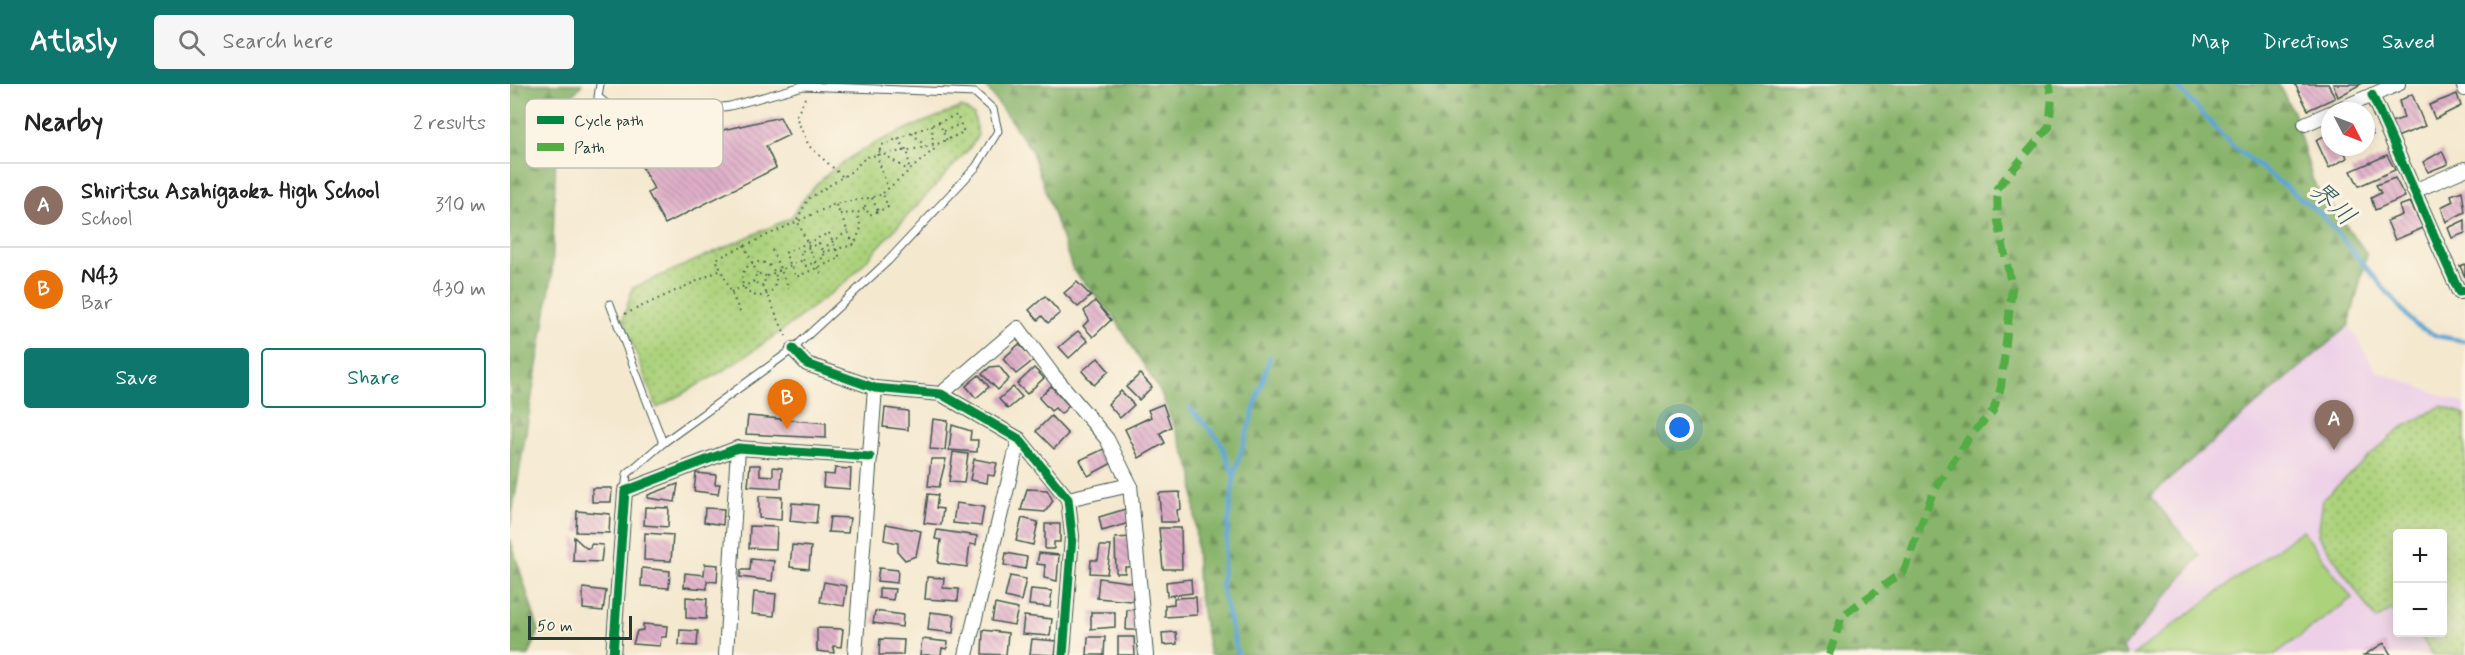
<!DOCTYPE html>
<meta charset="utf-8">
<style>
:root{--surface:#fff;--page:#f6f6f6;--text:#222;--muted:#767676;--line:#e0e0e0;--accent:#0f766e}
body{margin:0;font-family:Mynerve,"Klee One",sans-serif;background:var(--page);color:var(--text)}
.controls{position:absolute;right:18px;bottom:18px;display:grid;overflow:hidden;border-radius:6px;box-shadow:0 3px 15px #0003}
.controls button{width:54px;height:54px;display:grid;place-items:center;padding:0;border:0;border-bottom:2px solid var(--line);background:var(--surface);color:var(--text);font:30px sans-serif}
.compass{position:absolute;left:1811px;top:18px;width:54px;height:54px;border-radius:50%;background:var(--surface);box-shadow:0 3px 15px #0003;rotate:132deg}
.scale{position:absolute;left:18px;bottom:15px;width:104px;box-sizing:border-box;padding-left:6px;border:3px solid #1f3d34;border-top:0;font-size:16px;line-height:21px;white-space:nowrap;color:#1f3d34;-webkit-text-stroke:4px #fcf5e5;paint-order:stroke}
.you{position:absolute;left:1170px;top:344px;width:21px;height:21px;margin:-15px;border:4px solid #fff;border-radius:50%;background:#1a73e8;box-shadow:0 0 0 9px #1a73e833}
.badge{display:grid;place-items:center;width:39px;height:39px;border-radius:50%;background:var(--accent);color:#fff;font-size:20px;font-weight:700}
.pin{position:absolute;translate:-50% -50px;filter:drop-shadow(0 2px 3px #0008)}
.pin::after{content:'';position:absolute;top:32px;width:21px;height:18px;background:inherit;clip-path:polygon(0 0,100% 0,50% 100%)}
.list{margin:0;padding:0;list-style:none}
h2{display:flex;justify-content:space-between;align-items:center;height:78px;margin:0;padding:0 24px;font-size:26px}
h2 small{font-size:20px;font-weight:400;color:var(--muted)}
.list li{display:grid;grid-template-columns:39px 1fr auto;gap:18px;align-items:center;box-sizing:border-box;height:84px;padding:0 24px;border-top:2px solid var(--line)}
.list b{display:block;font-size:22px;white-space:nowrap}
.list p{margin:0;font-size:20px;white-space:nowrap;color:var(--muted)}
.list em{font-size:20px;font-style:normal;color:var(--muted)}
.actions{display:flex;gap:12px;padding:18px 24px}
.actions a{flex:1;padding:14px 0;border:2px solid var(--accent);border-radius:6px;text-align:center;font-size:21px;color:var(--accent)}
.actions .main{background:var(--accent);color:#fff}
.icon{flex:none;width:33px;height:33px;fill:none;stroke:currentColor;stroke-width:2;stroke-linecap:round;stroke-linejoin:round}
.map{position:relative;flex:none;width:1955px;height:571px;overflow:hidden}
header{display:flex;align-items:center;gap:36px;box-sizing:border-box;height:84px;padding:0 30px;background:var(--accent);color:#fff}
header strong{font-size:28px}
nav{display:flex;gap:33px;margin-inline-start:auto;font-size:21px}
.search{width:420px;height:54px;background:var(--page);display:flex;align-items:center;gap:15px;box-sizing:border-box;padding:0 21px;border-radius:6px;color:var(--muted);font-size:22px}
main{display:flex}
aside{flex:1;background:var(--surface)}
.map>svg:first-child{display:block}
</style>
<header>
<strong>Atlasly</strong>
<div class="search"><svg class="icon" aria-label="search" viewBox="0 0 24 24"><circle cx="10" cy="10" r="6"/><path d="M15 15l6 6"/></svg>Search here</div>
<nav><a>Map</a><a>Directions</a><a>Saved</a></nav>
</header>
<main>
<aside>
<h2>Nearby<small>2 results</small></h2>
<ul class="list">
<li><span class="badge" style="background:#8d6e63">A</span><div><b>Shiritsu Asahigaoka High School</b><p>School</p></div><em>310 m</em></li>
<li><span class="badge" style="background:#e8710a">B</span><div><b>N43</b><p>Bar</p></div><em>430 m</em></li>
</ul>
<div class="actions"><a class="main">Save</a><a>Share</a></div>
</aside>
<div class="map">
<svg width="1955" height="571" viewBox="0 0 1955 571">
<defs>
<pattern id="forest-firs" width="22" height="20" patternUnits="userSpaceOnUse" patternTransform="scale(1.5)"><rect width="22" height="20" fill="#89b46c"/><path d="M5 1l3.5 6h-7zM16 11l3.5 6h-7z" fill="#6f945a"/></pattern>
<pattern id="park-dots" width="8" height="8" patternUnits="userSpaceOnUse" patternTransform="scale(1.5)"><rect width="8" height="8" fill="#acd27c"/><path d="M2 2h.1M6 6h.1" fill="none" stroke="#8bac66" stroke-width="1.8" stroke-linecap="round"/></pattern>
<pattern id="building-back-hatch" width="6" height="6" patternUnits="userSpaceOnUse" patternTransform="scale(1.5)"><rect width="6" height="6" fill="#e0afc9"/><path d="M-1 5l2 2M0 0l6 6M5-1l2 2" fill="none" stroke="#b590a4"/></pattern>
</defs>
<rect width="100%" height="100%" fill="#fcf5e5"/>
<filter id="ink" filterUnits="userSpaceOnUse"><feTurbulence type="fractalNoise" baseFrequency=".0167" numOctaves="2"/><feDisplacementMap in="SourceGraphic" scale="12" xChannelSelector="R" yChannelSelector="G"/><feConvolveMatrix kernelMatrix="1 2 1 2 8 2 1 2 1" color-interpolation-filters="sRGB"/></filter>
<filter id="wash" filterUnits="userSpaceOnUse"><feTurbulence type="fractalNoise" baseFrequency=".008" numOctaves="4" result="noise"/><feDisplacementMap in="SourceGraphic" scale="24" xChannelSelector="R" yChannelSelector="G"/><feGaussianBlur stdDeviation="1.35" result="paint"/><feColorMatrix in="noise" values="0 0 0 0 0 0 0 0 0 0 0 0 0 0 0 0 0 1.4 0 .05"/><feComposite in="paint" operator="in"/></filter>
<g filter="url(#wash)">
<rect width="100%" height="100%" fill="#f4e8cf"/>
<path fill="#edd0e8" fill-rule="evenodd" d="M1839,241L1867,287L1955,320V571H1617L1613,564L1690,472L1640,413ZM1888,450H1932V548H1888Z"/>
<g fill="url(#forest-firs)" stroke="#547850" stroke-width="1.5">
<polygon points="0,0 72,0 47,30 42,192 0,443"/>
<polygon points="474,0 1768,0 1783,28 1803,97 1857,170 1839,241 1640,412 1690,472 1613,564 1617,571 700,571 688,506 683,390 651,309 603,231 563,186 521,65"/>
<polygon points="0,455 29,547 19,571 0,571"/>
</g>
<g fill="url(#park-dots)" stroke="#668858" stroke-width="1.5">
<path d="M452,23L464,31L468,51L459,65L339,195L273,246L216,285L147,324L113,235L123,204L281,134C317,70 388,49 452,23Z"/>
<polygon points="1931,322 1955,330 1955,571 1922,571 1909,549 1932,548 1932,450 1888,450 1887,529 1880,527 1866,536 1808,451 1813,415 1888,346"/>
</g>
<polygon fill="#acd27c" stroke="#668858" stroke-width="1.5" points="1792,446 1842,514 1764,571 1623,571"/>
<g fill="none" stroke-linecap="round" stroke-linejoin="round">
<g stroke="#5ca5d3" stroke-width="4.5">
<polyline points="1665,0 1721,61 1811,130 1905,241 1927,252 1955,257"/>
<polyline points="680,324 710,357 724,392 711,502 728,571"/>
<polyline points="724,391 760,273"/>
</g>
</g>
<g id="blocks">
<g fill="url(#building-back-hatch)">
<polygon points="1785,0 1818,0 1825,14 1798,26"/>
<polygon points="1823,0 1851,0 1828,13"/>
<polygon points="1902,10 1915,42 1887,53 1881,38 1894,34 1889,17"/>
<polygon points="1947,10 1951,22 1925,35 1919,21"/>
<polygon points="270,33 279,51 256,62 266,84 155,140 138,109 144,105 132,83 130,61 142,57 148,63 157,58 166,77 187,66 186,60 213,46"/>
<polygon points="1856,35 1863,51 1856,55"/>
<polygon points="1820,49 1820,63 1833,63 1837,74 1819,84 1806,56"/>
<polygon points="1932,67 1938,80 1918,88 1913,78"/>
<polygon points="1877,71 1885,86 1849,102 1841,87"/>
<polygon points="1885,94 1895,113 1865,126 1861,114 1871,109 1866,101"/>
<polygon points="1952,107 1955,128 1936,138 1931,123 1943,117 1941,111"/>
<polygon points="1900,118 1913,144 1885,156 1877,137 1892,131 1889,122"/>
<polygon points="1955,136 1955,149 1942,154 1938,144"/>
<polygon points="1955,180 1955,193 1950,182"/>
<polygon points="567,198 581,212 568,223 554,209"/>
<polygon points="535,212 550,229 538,239 532,232 528,236 519,226"/>
<polygon points="585,217 601,236 583,253 573,242 579,236 574,227"/>
<polygon points="568,247 578,257 559,274 549,263"/>
<polygon points="509,260 524,276 506,290 493,275"/>
<polygon points="588,274 599,287 584,301 572,287"/>
<polygon points="489,282 499,295 488,306 472,290 480,283"/>
<polygon points="524,284 534,294 517,310 507,300"/>
<polygon points="630,290 642,303 629,316 616,303"/>
<polygon points="469,291 479,303 466,314 456,302"/>
<polygon points="541,302 559,322 551,330 545,324 541,327 529,314"/>
<polygon points="503,303 512,313 498,325 489,315"/>
<polygon points="611,307 624,321 610,334 598,320"/>
<polygon points="653,320 661,343 650,349 655,359 629,374 615,345 641,333 638,326"/>
<polygon points="375,324 398,327 398,346 373,343"/>
<polygon points="238,332 316,339 316,354 236,350"/>
<polygon points="541,332 558,350 544,365 526,347"/>
<polygon points="423,335 438,337 435,366 420,365"/>
<polygon points="442,341 461,347 460,356 468,356 467,368 439,366"/>
<polygon points="596,364 604,378 578,392 570,376"/>
<polygon points="443,368 458,370 454,399 439,398"/>
<polygon points="421,375 436,375 429,403 418,402"/>
<polygon points="464,375 487,379 484,392 478,391 477,399 460,396"/>
<polygon points="240,381 250,381 250,391 263,392 263,383 272,384 271,404 238,402"/>
<polygon points="325,384 341,385 340,405 313,403 314,390 324,391"/>
<polygon points="186,389 206,391 205,400 210,400 208,410 184,407"/>
<polygon points="168,400 165,418 138,414 138,411"/>
<polygon points="82,404 102,404 101,418 82,418"/>
<polygon points="517,405 537,406 543,417 535,428 511,426"/>
<polygon points="670,408 671,425 667,426 668,438 651,438 649,409"/>
<polygon points="418,410 428,411 426,424 433,425 431,441 414,439"/>
<polygon points="249,412 272,413 271,436 249,434"/>
<polygon points="282,419 308,421 306,440 280,437"/>
<polygon points="446,419 474,423 471,442 443,439"/>
<polygon points="135,423 159,424 158,443 134,441"/>
<polygon points="195,424 214,425 213,441 194,438"/>
<polygon points="616,425 619,439 592,447 589,433"/>
<polygon points="67,427 100,430 99,449 66,448"/>
<polygon points="320,433 340,434 338,449 318,448"/>
<polygon points="512,434 528,438 523,461 506,457"/>
<polygon points="376,440 411,447 406,472 395,476 388,468 388,459 374,456"/>
<polygon points="535,440 550,440 550,458 544,458 544,465 535,465"/>
<polygon points="240,442 267,443 266,465 239,464"/>
<polygon points="649,444 671,444 672,485 653,485"/>
<polygon points="427,446 467,452 466,461 460,460 457,483 428,479 431,456 425,455"/>
<polygon points="135,449 163,451 161,477 134,476"/>
<polygon points="64,453 76,464 80,464 81,460 93,461 91,478 63,477"/>
<polygon points="622,453 623,483 615,483 615,489 606,489 605,454"/>
<polygon points="282,461 301,463 299,485 280,483"/>
<polygon points="590,462 601,462 597,490 580,489 581,476 588,476"/>
<polygon points="496,469 517,473 515,485 494,481"/>
<polygon points="529,469 549,471 547,497 534,494 535,481 527,480"/>
<polygon points="241,475 264,477 262,497 230,493 231,486 240,486"/>
<polygon points="195,480 208,481 207,498 197,497 197,505 174,503 175,489 194,491"/>
<polygon points="132,484 160,487 159,504 131,502"/>
<polygon points="369,484 388,486 387,499 367,497"/>
<polygon points="500,492 516,495 511,517 495,513"/>
<polygon points="417,493 434,494 433,504 449,505 448,517 415,515"/>
<polygon points="589,494 625,499 622,517 587,514"/>
<polygon points="681,495 682,509 657,512 656,498"/>
<polygon points="314,498 337,502 334,522 310,518"/>
<polygon points="73,504 96,507 93,527 73,525"/>
<polygon points="369,504 385,505 383,516 369,514"/>
<polygon points="521,505 542,507 540,523 519,521"/>
<polygon points="244,508 266,510 264,532 242,530"/>
<polygon points="176,513 197,515 196,535 176,534"/>
<polygon points="686,513 687,531 655,533 655,521 664,520 664,514"/>
<polygon points="485,520 508,525 504,541 482,537"/>
<polygon points="631,525 632,546 616,546 617,526"/>
<polygon points="365,527 393,531 392,543 363,539"/>
<polygon points="420,528 445,531 443,549 418,546"/>
<polygon points="581,528 605,528 605,543 581,545"/>
<polygon points="514,532 542,535 540,552 512,550"/>
<polygon points="133,540 157,542 156,553 151,553 150,562 123,560 127,547 133,546"/>
<polygon points="307,544 333,545 331,563 323,562 324,569 307,567"/>
<polygon points="170,546 188,547 187,562 169,561"/>
<polygon points="473,546 498,549 496,571 472,570"/>
<polygon points="666,548 667,560 653,561 652,549"/>
<polygon points="578,553 595,553 594,571 577,571"/>
<polygon points="608,553 624,553 625,571 608,571"/>
<polygon points="370,555 394,556 393,571 369,571"/>
<polygon points="412,555 438,558 437,565 432,564 431,571 410,571"/>
<polygon points="522,555 547,557 545,571 520,570"/>
<polygon points="1874,559 1881,571 1854,571"/>
</g>
</g>
</g>
<g filter="url(#ink)">
<use href="#blocks" fill-opacity="0" stroke="#3f574b" stroke-width="1.5"/>
<g fill="none" stroke-linecap="round" stroke-linejoin="round">
<defs>
<g id="service">
<polyline points="90,0 88,13 105,27 135,34 220,22 293,2 465,9 483,25 488,47 466,83 378,177 283,265 153,359 117,390 115,407"/>
<polyline points="100,220 153,359"/>
</g>
<g id="minor">
<polyline points="1953,0 1955,5"/>
<polyline points="1862,11 1949,208 1955,207"/>
<polyline points="1825,27 1888,0"/>
<polyline points="1795,40 1820,29"/>
<polyline points="1904,107 1955,85"/>
<polyline points="283,265 297,280 365,304 431,310 509,355 558,415 562,452 553,571"/>
<polyline points="431,310 508,244 542,290 597,355 620,401 636,571"/>
<polyline points="558,415 620,401"/>
<polyline points="103,571 115,407 228,364 360,373"/>
<polyline points="216,571 228,364"/>
<polyline points="345,571 365,304"/>
<polyline points="456,571 509,355"/>
</g>
</defs>
<use href="#service" stroke="#3f574b" stroke-width="9"/>
<use href="#minor" stroke="#3f574b" stroke-width="16"/>
<g stroke="#3f574b" stroke-width="2" stroke-dasharray="1.5 4.5" stroke-linecap="butt">
<polyline points="295,14 286,33 299,62 333,93"/>
<polyline points="429,38 437,57"/>
<polyline points="422,41 423,62"/>
<polyline points="434,47 451,40"/>
<polyline points="402,49 416,63"/>
<polyline points="388,55 398,68 399,87"/>
<polyline points="369,67 399,87"/>
<polyline points="373,109 428,62"/>
<polyline points="362,114 368,127"/>
<polyline points="326,121 344,161 351,144 347,129"/>
<polyline points="330,130 347,129 356,124"/>
<polygon points="319,149 330,174 286,193 275,169"/>
<polygon points="309,159 315,173 296,182 290,168"/>
<polyline points="234,161 247,189"/>
<polyline points="312,165 338,147"/>
<polyline points="262,166 279,205"/>
<polyline points="313,168 344,161"/>
<circle cx="249" cy="195" r="17"/>
<polyline points="311,190 287,136 298,115 342,87 356,73 423,62 454,48 447,31 372,61 367,72 378,105"/>
<polyline points="257,192 293,176"/>
<polyline points="253,202 276,252"/>
<polyline points="221,208 243,198 247,189 256,192 253,202 243,198"/>
<path d="M230,228L206,175L325,120C342,116 356,116 373,110L378,123L359,131L353,117"/>
<polyline points="115,230 211,186"/>
</g>
<use href="#service" stroke="#fff" stroke-width="7"/>
<use href="#minor" stroke="#fff" stroke-width="14"/>
<polyline stroke="#52ad45" stroke-width="8" stroke-dasharray="15 8" stroke-linecap="butt" points="1319,571 1332,532 1394,487 1423,408 1461,351 1483,327 1491,303 1502,204 1488,137 1487,104 1539,43 1542,13 1539,0"/>
<defs>
<g id="cycleway">
<polyline points="1862,11 1949,208 1955,207"/>
<polyline points="283,265 297,280 365,304 431,310 509,355 558,415 562,452 553,571"/>
<polyline points="103,571 115,407 228,364 360,373"/>
</g>
</defs>
<use href="#cycleway" stroke="#fcf5e5" stroke-width="13"/>
<use href="#cycleway" stroke="#00873e" stroke-width="9"/>
</g>
</g>
<g text-anchor="middle" dominant-baseline="central" stroke-width="6" stroke-linejoin="round" paint-order="stroke">
<g font-size="26" font-style="italic" fill="#315c64" stroke="#fcf5e5">
<text transform="translate(1822 120) rotate(44)">界川</text>
</g>
</g>
<rect x="15" y="15" width="198" height="69" rx="9" fill="#fcf5e5" stroke="#babeb0" stroke-width="1.5"/>
<rect x="27" y="32" width="27" height="8" fill="#00873e"/>
<rect x="27" y="59" width="27" height="8" fill="#52ad45"/>
<g font-size="16" fill="#1f3d34">
<text x="64" y="42">Cycle path</text>
<text x="64" y="69">Path</text>
</g>
</svg>
<div class="controls">
<button>+</button>
<button>−</button>
</div>
<svg class="compass" viewBox="-18 -18 36 36"><path d="M0-13l5 13h-10z" fill="#e53935"/><path d="M0 13l5-13h-10z" fill="#767676"/></svg>
<div class="scale">50 m</div>
<div class="you"></div>
<div class="pin badge" style="left:1824px;top:366px;background:#8d6e63">A</div>
<div class="pin badge" style="left:277px;top:345px;background:#e8710a">B</div>
</div>
</main>
